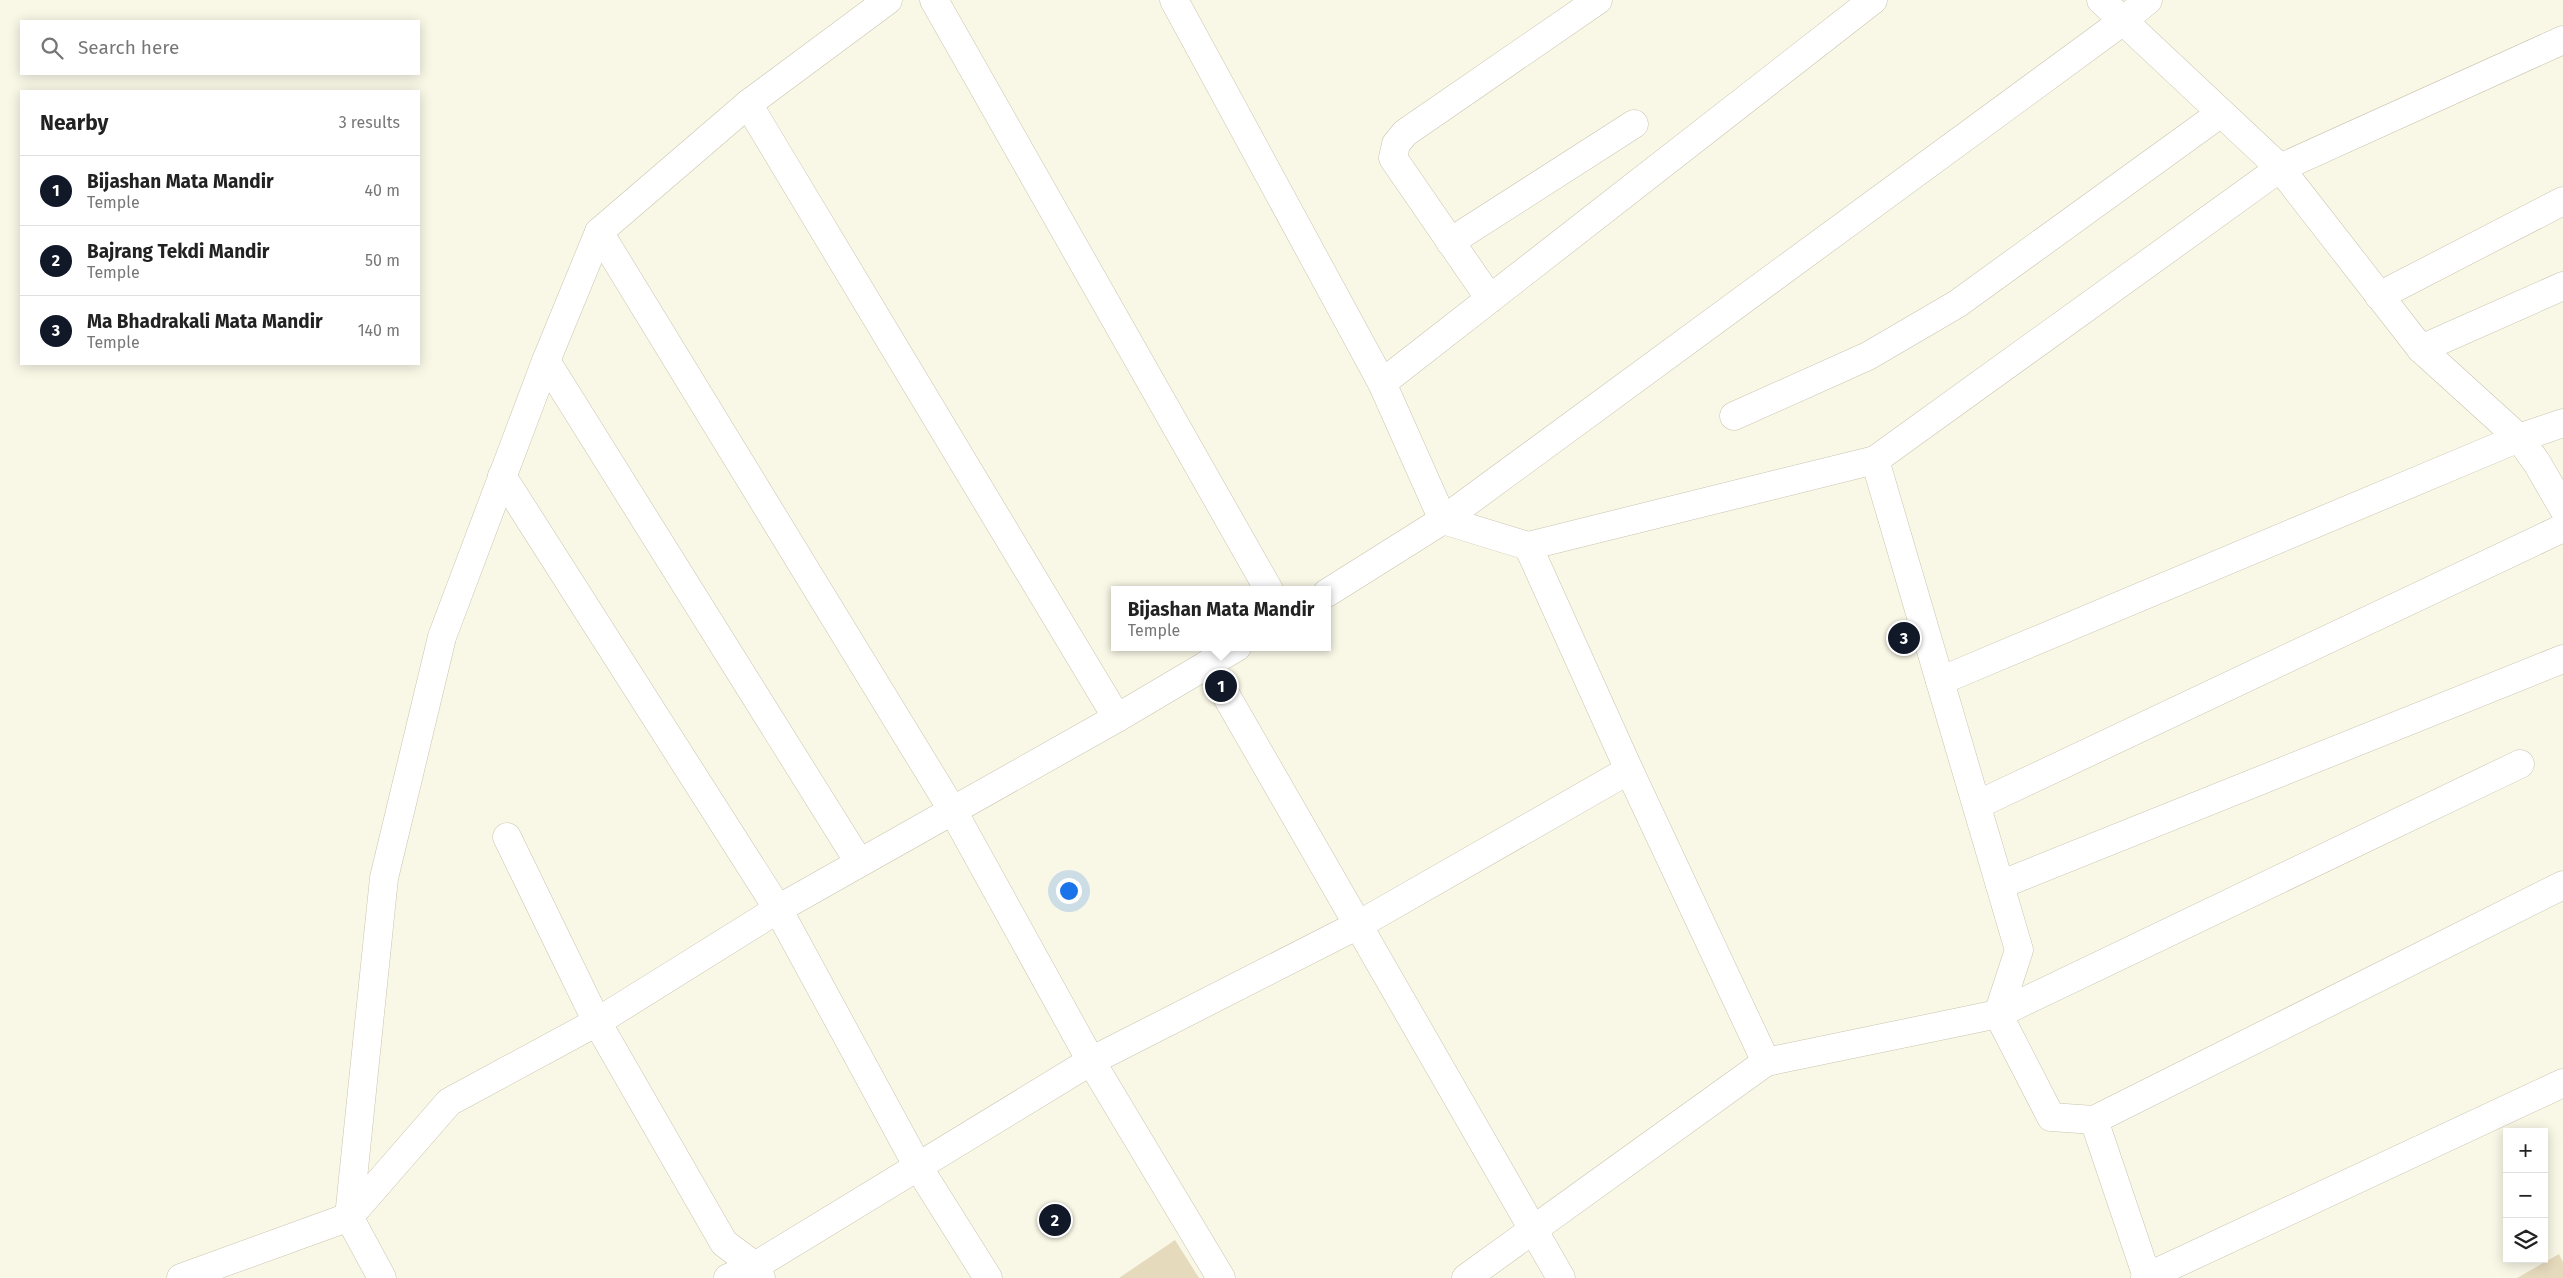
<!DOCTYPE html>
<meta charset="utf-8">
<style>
:root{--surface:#fff;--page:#f6f6f6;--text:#222;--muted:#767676;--line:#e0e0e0;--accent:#111827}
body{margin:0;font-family:"Fira Sans",sans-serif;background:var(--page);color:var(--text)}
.controls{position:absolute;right:15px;bottom:15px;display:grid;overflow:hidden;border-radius:0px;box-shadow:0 2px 12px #0003}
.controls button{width:45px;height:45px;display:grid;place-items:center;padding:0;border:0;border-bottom:1px solid var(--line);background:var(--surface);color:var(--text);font:25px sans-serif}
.you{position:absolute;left:1068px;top:890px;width:18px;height:18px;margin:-12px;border:4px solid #fff;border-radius:50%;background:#1a73e8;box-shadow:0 0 0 8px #1a73e833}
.badge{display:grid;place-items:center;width:32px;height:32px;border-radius:50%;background:var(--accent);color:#fff;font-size:16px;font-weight:700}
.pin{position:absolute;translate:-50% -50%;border:2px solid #fff;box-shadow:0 1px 5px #0006}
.popup{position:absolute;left:1111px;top:586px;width:220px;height:65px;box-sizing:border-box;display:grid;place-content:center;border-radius:0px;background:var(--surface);filter:drop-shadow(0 1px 4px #0005);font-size:16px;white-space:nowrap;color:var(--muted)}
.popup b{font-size:19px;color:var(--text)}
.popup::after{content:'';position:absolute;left:50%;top:100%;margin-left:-10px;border:10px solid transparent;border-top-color:var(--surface)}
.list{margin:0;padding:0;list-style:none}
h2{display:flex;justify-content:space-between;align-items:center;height:65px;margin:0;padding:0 20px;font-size:21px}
h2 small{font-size:16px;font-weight:400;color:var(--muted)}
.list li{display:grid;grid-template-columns:32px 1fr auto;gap:15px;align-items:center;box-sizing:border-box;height:70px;padding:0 20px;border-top:1px solid var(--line)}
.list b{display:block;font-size:19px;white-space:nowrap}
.list p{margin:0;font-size:16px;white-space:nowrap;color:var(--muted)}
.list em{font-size:16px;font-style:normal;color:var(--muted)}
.icon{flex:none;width:28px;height:28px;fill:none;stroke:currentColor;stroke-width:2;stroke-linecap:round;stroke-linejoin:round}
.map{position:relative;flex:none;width:2563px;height:1278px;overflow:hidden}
.search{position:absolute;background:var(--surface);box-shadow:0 2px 12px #0003;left:20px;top:20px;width:400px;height:55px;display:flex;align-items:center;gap:12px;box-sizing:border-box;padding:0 18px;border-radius:0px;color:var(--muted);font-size:19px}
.panel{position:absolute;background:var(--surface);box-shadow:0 2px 12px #0003;left:20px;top:90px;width:400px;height:275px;border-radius:0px}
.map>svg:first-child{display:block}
</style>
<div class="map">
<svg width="2563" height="1278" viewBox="0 0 2563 1278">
<rect width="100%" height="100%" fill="#f9f8e7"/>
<g fill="#e6dabd">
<polygon points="1175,1240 1199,1278 1119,1278"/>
<polygon points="2559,1254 2563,1262 2563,1278 2517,1278"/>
</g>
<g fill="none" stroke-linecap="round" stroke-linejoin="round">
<defs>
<g id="minor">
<polyline points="934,0 1269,590"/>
<polyline points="1174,0 1382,383 1443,520 1528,546 1875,460 2280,168 2563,40"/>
<polyline points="2101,0 2280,168 2421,349 2519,438 2537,463 2563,508"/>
<polyline points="748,104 1117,718"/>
<polyline points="599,232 953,811 1091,1061 1221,1278"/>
<polyline points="1450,242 1634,124"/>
<polyline points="2379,296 2563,201"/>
<polyline points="1490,299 1393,158 1396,144 1405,133 1598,0"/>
<polyline points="2421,349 2563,286"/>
<polyline points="546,361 859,862"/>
<polyline points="1382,383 1873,0"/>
<polyline points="1734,416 1868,356 1957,304 2221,113"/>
<polyline points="1875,460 2019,950 1998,1014 2051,1117 2094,1120 2147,1277"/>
<polyline points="502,476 778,909 917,1165 988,1278"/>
<polyline points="1327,593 1443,520 2123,21 2148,0"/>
<polyline points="1208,664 1561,1278"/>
<polyline points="1940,681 2519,438 2563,423"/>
<polyline points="1977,805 2563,528"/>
<polyline points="507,837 597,1022 724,1243 755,1266 761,1278"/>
<polyline points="2000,885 2563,659"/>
<polyline points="1766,1062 1998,1014 2520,764"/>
<polyline points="2094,1120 2563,885"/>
<polyline points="181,1278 349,1217 449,1102 597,1022 778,909 1117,718 1237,647"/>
<polyline points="382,1278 349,1217 384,878 442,637 546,361 599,232 748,104 888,0"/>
<polyline points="728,1278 755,1266 1091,1061 1360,924 1629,770"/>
<polyline points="1466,1278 1766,1062 1629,770 1528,546"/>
<polyline points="2145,1278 2563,1083"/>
</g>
</defs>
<use href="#minor" stroke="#cac3ae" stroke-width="29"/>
<use href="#minor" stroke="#fff" stroke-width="28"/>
</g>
</svg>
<div class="controls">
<button>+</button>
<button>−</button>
<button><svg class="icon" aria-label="layers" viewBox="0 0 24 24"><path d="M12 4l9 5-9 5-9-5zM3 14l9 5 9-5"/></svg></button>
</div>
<div class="you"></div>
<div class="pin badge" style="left:1221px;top:686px">1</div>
<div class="popup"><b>Bijashan Mata Mandir</b>Temple</div>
<div class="pin badge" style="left:1055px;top:1220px">2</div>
<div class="pin badge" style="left:1904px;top:638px">3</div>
<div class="search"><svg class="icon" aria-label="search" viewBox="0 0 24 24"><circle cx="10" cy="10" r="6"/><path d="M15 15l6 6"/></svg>Search here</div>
<section class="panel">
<h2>Nearby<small>3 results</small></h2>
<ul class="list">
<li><span class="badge">1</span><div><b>Bijashan Mata Mandir</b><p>Temple</p></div><em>40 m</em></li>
<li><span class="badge">2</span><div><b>Bajrang Tekdi Mandir</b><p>Temple</p></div><em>50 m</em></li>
<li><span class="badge">3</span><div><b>Ma Bhadrakali Mata Mandir</b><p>Temple</p></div><em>140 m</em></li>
</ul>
</section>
</div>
